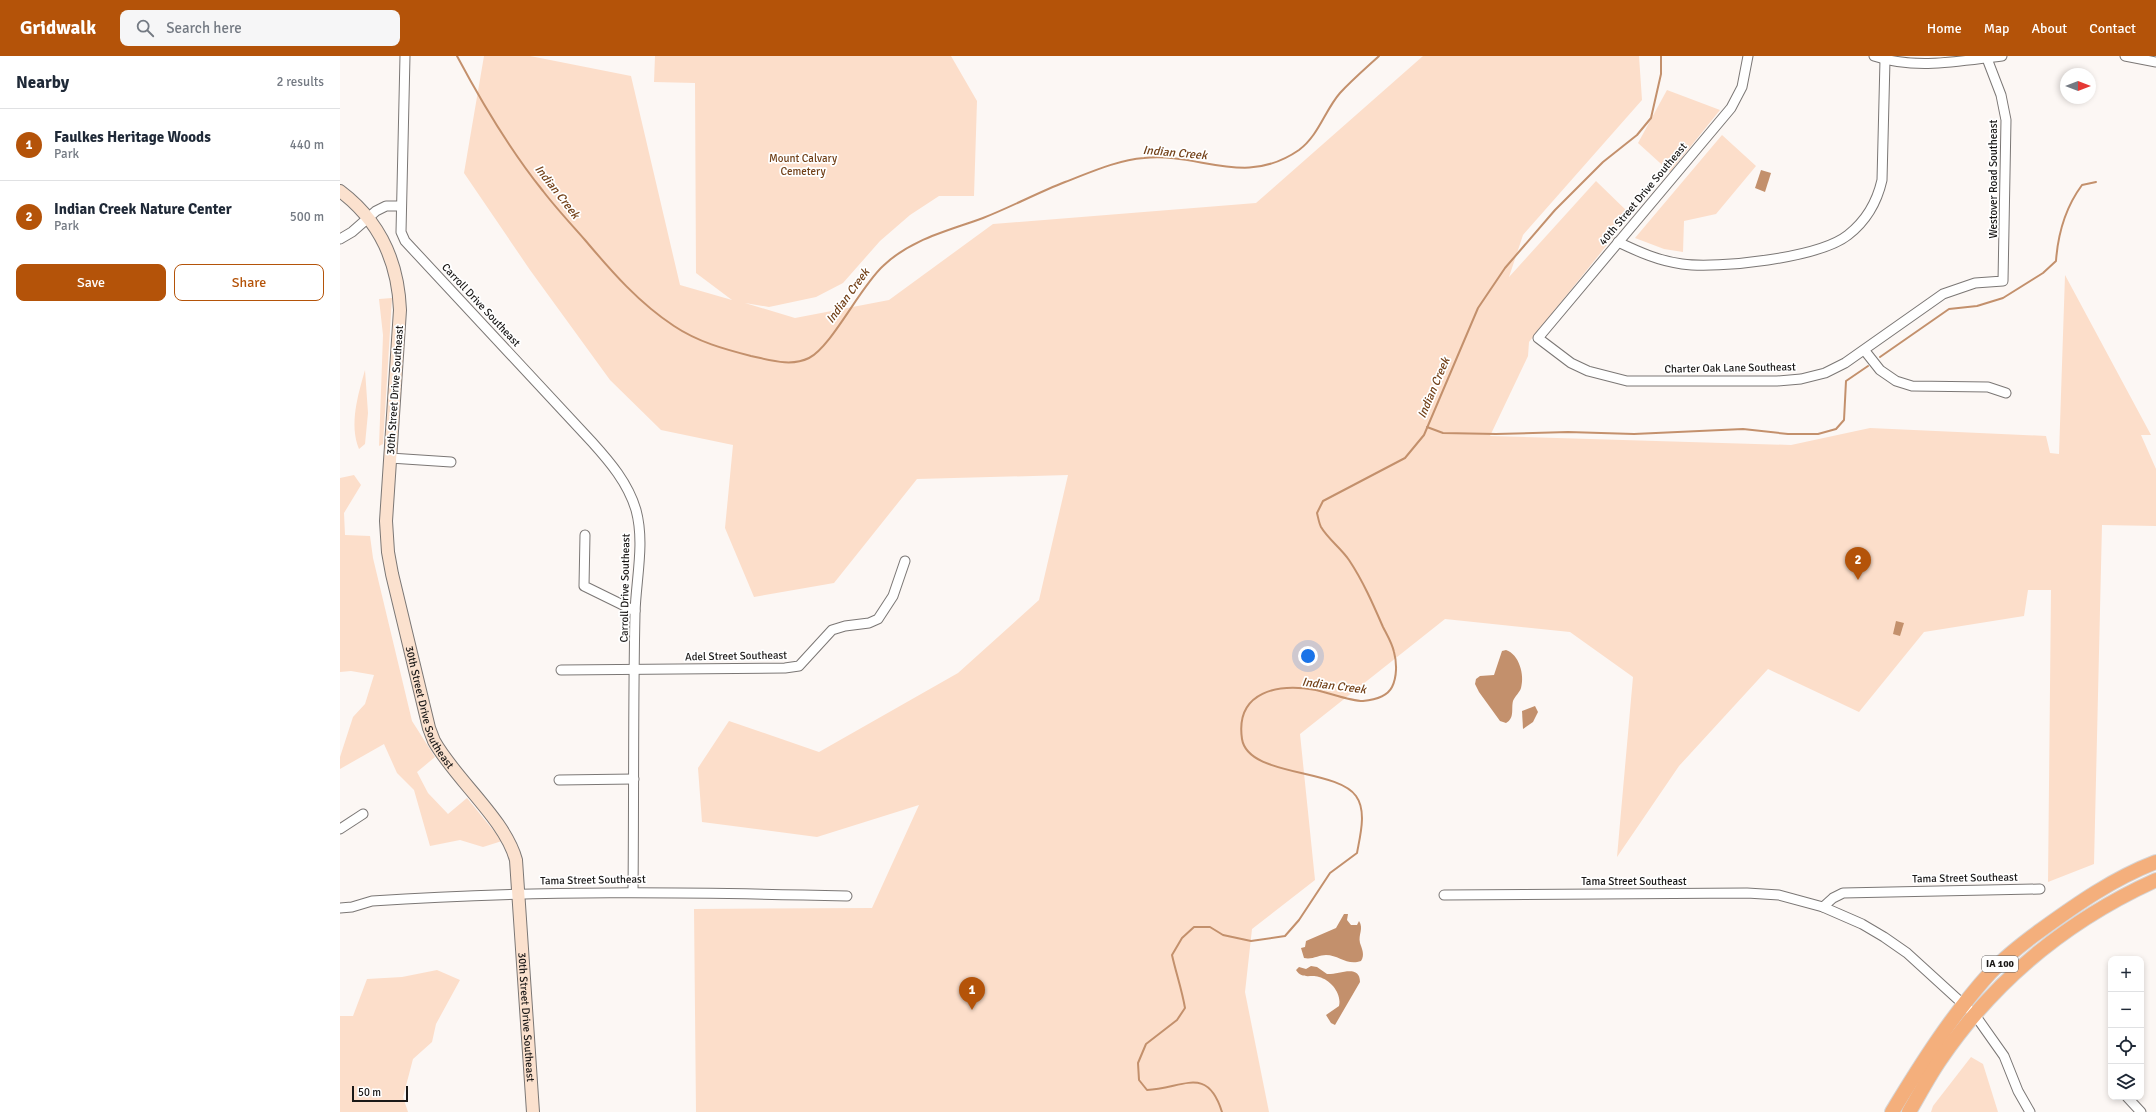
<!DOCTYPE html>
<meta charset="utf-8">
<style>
:root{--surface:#fff;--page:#f6f6f7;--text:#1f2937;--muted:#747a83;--line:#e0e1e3;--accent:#b45309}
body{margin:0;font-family:Signika,sans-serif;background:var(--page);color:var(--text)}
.controls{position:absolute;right:12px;bottom:12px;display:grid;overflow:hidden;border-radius:8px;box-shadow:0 2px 6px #0003}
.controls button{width:36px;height:36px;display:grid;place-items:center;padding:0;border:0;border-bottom:1px solid var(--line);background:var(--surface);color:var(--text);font:20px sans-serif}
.compass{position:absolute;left:1720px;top:12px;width:36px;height:36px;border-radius:50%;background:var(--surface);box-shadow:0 2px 6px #0003;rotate:90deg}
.scale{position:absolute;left:12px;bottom:10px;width:56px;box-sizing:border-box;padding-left:4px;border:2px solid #1a1817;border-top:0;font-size:11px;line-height:14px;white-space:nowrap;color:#1a1817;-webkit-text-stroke:3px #fff;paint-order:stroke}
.you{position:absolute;left:968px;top:600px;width:14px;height:14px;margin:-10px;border:3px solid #fff;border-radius:50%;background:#1a73e8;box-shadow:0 0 0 6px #1a73e833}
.badge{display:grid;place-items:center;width:26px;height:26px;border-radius:50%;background:var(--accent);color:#fff;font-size:13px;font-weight:700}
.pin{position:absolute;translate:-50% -33px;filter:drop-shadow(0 1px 2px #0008)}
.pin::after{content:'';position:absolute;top:21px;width:14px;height:12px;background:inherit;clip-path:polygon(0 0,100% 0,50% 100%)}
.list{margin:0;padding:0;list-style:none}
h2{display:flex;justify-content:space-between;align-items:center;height:52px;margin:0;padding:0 16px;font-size:17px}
h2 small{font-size:13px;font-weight:400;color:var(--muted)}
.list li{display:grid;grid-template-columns:26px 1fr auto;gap:12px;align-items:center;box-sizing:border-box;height:72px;padding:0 16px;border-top:1px solid var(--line)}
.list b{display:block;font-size:15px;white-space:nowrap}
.list p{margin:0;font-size:13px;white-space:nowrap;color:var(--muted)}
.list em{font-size:13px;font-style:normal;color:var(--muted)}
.actions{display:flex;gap:8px;padding:12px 16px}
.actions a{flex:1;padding:9px 0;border:1px solid var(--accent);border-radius:8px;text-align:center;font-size:14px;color:var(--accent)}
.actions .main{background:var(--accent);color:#fff}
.icon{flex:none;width:22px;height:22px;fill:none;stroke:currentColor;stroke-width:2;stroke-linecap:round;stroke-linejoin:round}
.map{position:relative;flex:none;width:1816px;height:1056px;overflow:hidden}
header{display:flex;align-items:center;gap:24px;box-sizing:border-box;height:56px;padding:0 20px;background:var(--accent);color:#fff}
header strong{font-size:19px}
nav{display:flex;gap:22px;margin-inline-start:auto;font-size:14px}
.search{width:280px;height:36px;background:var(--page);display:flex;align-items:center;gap:10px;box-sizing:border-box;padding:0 14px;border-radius:8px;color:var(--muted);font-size:15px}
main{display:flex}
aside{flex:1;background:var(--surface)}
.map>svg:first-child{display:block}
</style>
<header>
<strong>Gridwalk</strong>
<div class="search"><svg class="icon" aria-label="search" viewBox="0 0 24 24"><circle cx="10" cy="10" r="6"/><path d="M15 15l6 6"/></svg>Search here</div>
<nav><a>Home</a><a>Map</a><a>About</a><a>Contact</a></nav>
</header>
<main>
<aside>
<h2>Nearby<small>2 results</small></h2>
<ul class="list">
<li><span class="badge">1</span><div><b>Faulkes Heritage Woods</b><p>Park</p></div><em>440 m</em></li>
<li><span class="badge">2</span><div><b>Indian Creek Nature Center</b><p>Park</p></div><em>500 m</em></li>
</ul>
<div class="actions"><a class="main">Save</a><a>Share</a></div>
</aside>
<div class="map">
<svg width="1816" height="1056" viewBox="0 0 1816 1056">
<rect width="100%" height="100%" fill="#fcf7f4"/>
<g fill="#fcdeca">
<polygon points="144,0 190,0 291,20 340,229 392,244 356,217 355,27 314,26 315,0 611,0 637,45 634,140 599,140 570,159 540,185 503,227 476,241 429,251 405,247 455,262 549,244 653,168 916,147 1083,0 1299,0 1302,44 1183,179 1169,221 1256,125 1291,159 1189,286 1188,300 1150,380 1451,389 1530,372 1706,380 1710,397 1719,398 1725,219 1811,379 1801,379 1816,413 1816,470 1762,469 1754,808 1708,826 1711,534 1688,534 1684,560 1584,576 1519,656 1428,613 1339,710 1277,801 1293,621 1230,576 1105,563 960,678 975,824 912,873 905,936 929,1056 356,1056 354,853 532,852 579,749 477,781 362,766 358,712 389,665 479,696 618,617 699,544 728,419 577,423 494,527 414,541 385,472 393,389 321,374 270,324 190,214 124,117"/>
<polygon points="1327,34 1380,54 1330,116 1298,87"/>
<polygon points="1382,79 1416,110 1376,158 1344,165 1343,196 1324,193 1295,182"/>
<polygon points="52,242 43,388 39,390 43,279 39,243"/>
<path d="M25,314L28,357L25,388L19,393C9,368 18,339 25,314Z"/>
<polygon points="14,419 21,429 4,457 5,479 30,480 33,502 72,665 95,701 77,716 88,737 108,758 127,742 162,785 143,791 120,784 90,790 74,734 57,717 44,688 0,713 0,701 13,661 25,648 34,619 11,615 0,616 0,422"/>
<polygon points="97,914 120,924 96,968 92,986 73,1003 63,1041 68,1056 0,1056 0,960 13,960 27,923 62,921"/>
<polygon points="1631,1001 1643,1008 1658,1056 1591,1056 1593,1050"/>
</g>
<g fill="#c3906c">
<polygon points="1421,114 1431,117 1425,136 1415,132"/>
<polygon points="1556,565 1564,567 1560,580 1553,578"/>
<path d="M1166,594C1179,598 1185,619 1181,632C1180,636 1175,640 1173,645C1171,653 1175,662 1166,667L1160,665L1139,636L1135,628L1136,623L1140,620L1154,619L1162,595Z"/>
<polygon points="1195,650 1198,656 1193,666 1183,673 1182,655"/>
<path d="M1004,858H1008L1007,864L1011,869H1017L1019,865C1024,873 1018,878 1020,887C1022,893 1025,899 1021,905C1007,910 999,899 986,899C979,899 972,904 964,902L961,892L965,891L966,885L996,872Z"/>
<path d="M971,910L977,911L987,918C998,919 1020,907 1020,926L995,969L991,967L986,959L999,950C1002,938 991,924 979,921C971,918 962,924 956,914L959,911L966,913Z"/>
</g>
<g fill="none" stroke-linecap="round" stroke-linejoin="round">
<g stroke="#c3906c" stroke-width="2">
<path d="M117,0C142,47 170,94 203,135C216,152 231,168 245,184C272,216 299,247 334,270C358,286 384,293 411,300C430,304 451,311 469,302C492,290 520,231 543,210C571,183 608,175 643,162C671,151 697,137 725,126C749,117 777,104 804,102C860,96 904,132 959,94C979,79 985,54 1000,37C1012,24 1026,12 1039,0"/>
<path d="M1540,301L1609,253L1637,250L1663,242L1703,217L1716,205C1718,177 1725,152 1742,129L1756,126"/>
<polyline points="1087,371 1103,377 1156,378 1228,376 1294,378 1403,373 1448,378 1478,378 1496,373 1504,364 1506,325 1528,310"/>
<path d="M882,1056C867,1008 842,1033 807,1034L799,1024L798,1007L806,988L837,964L845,952C842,934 836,917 832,899L842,882L854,871H870L883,879L911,885L945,880L959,864L990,817L1017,797C1020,780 1027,755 1016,740C996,712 908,721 902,683C895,635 939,627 976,634C990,637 1010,645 1023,645C1033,644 1047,641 1052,631C1057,621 1057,607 1054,596C1052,587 1047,579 1043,571C1033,548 1023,525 1009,504C1001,492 988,483 981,471C979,467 978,461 977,457L983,445L1065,402L1084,379L1138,252L1165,212L1215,154L1263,106L1297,79L1311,62L1321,18V0"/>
</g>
<defs>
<g id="minor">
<path d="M65,0L61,176L65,185L252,386C270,406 288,427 296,454C305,487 296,523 295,557C293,649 294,742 293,835"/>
<polyline points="1408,0 1402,31 1391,52 1198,282 1231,307 1248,315 1287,325 1437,325 1461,323 1485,317 1505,307 1603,238 1635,227 1663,225 1666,64 1661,39 1646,0"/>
<path d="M1534,0C1576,14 1619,5 1662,0"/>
<polyline points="1785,0 1816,6"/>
<polyline points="0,183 12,176 36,155 46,150 61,150"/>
<path d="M1278,186C1299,196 1319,205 1342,208C1378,213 1479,202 1508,179C1526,165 1537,146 1542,124L1545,4"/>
<polyline points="1525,295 1540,314 1556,325 1572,330 1648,331 1666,337"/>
<polyline points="50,402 111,406"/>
<polyline points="245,479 244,530 295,555"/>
<polyline points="221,614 445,612 459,610 492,574 505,570 529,567 538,563 553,540 565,505"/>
<polyline points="219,724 294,723"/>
<polyline points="0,773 23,758"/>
<polyline points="1104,839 1407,837 1439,839 1483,851 1493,842 1503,837 1700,833"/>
<polyline points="1483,851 1522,868 1544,881 1567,897 1635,959 1664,1000 1678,1035 1690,1056"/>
<path d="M0,852L12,851L32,845C192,834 348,836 507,840"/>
<polyline points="1787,1041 1801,1056"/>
</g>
<g id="secondary">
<path id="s1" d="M0,135C40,165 58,205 60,254L46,465L48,496L52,518L89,672L94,685C115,723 165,763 176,804L193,1056"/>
</g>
<g id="trunk">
<path d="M1552,1056C1581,1008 1612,959 1650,917C1665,901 1683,887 1701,874C1737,848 1774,822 1816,806"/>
<path d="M1569,1056C1579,1039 1589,1020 1600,1004C1655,923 1728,864 1816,824"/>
</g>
</defs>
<use href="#minor" stroke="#7b7775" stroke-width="11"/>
<use href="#secondary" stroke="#7b7775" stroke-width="14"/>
<use href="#trunk" stroke="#d6d5d5" stroke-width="16"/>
<use href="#minor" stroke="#fff" stroke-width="9"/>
<use href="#secondary" stroke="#fbe1ce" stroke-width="12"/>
<use href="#trunk" stroke="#f4af7c" stroke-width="14"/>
</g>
<g text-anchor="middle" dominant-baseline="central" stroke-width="3.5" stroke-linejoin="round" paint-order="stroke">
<rect fill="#fff" stroke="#5f5d5d" stroke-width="1" x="1642" y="900" width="36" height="16" rx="3"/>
<g font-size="10" font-weight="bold" fill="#1a1817">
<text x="1660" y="908">IA 100</text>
</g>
<g font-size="11" fill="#703f17" stroke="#fff">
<text x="463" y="102">Mount Calvary<tspan x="463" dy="13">Cemetery</tspan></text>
</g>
<g font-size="11" fill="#1a1817" stroke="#fff">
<text transform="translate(1653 123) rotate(-90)">Westover Road Southeast</text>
<text transform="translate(1303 138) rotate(-50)">40th Street Drive Southeast</text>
<text transform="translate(141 249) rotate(47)">Carroll Drive Southeast</text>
<text transform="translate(1390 312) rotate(-1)">Charter Oak Lane Southeast</text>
<text transform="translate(55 334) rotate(-86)">30th Street Drive Southeast</text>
<text transform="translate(285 532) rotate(-89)">Carroll Drive Southeast</text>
<text transform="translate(396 600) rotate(-1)">Adel Street Southeast</text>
<text stroke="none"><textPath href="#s1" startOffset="542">30th Street Drive Southeast</textPath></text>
<text transform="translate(1625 822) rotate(-1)">Tama Street Southeast</text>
<text transform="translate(253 824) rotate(-1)">Tama Street Southeast</text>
<text x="1294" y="825">Tama Street Southeast</text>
<text stroke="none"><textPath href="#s1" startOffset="878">30th Street Drive Southeast</textPath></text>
</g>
<g font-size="12" font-style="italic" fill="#724018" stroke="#fff">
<text transform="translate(835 97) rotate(5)">Indian Creek</text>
<text transform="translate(217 136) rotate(52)">Indian Creek</text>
<text transform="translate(508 240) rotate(-54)">Indian Creek</text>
<text transform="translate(1094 332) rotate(-67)">Indian Creek</text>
<text transform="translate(994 630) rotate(7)">Indian Creek</text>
</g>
</g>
</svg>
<div class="controls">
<button>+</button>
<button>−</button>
<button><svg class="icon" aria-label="locate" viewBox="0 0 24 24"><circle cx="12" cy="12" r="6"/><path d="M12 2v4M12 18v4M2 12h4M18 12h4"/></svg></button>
<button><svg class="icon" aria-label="layers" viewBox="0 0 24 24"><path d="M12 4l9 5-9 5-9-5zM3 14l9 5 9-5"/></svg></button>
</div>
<svg class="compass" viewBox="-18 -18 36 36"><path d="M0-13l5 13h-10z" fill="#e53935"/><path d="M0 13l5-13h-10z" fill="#747a83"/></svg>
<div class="scale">50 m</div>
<div class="you"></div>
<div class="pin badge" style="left:632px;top:954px">1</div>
<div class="pin badge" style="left:1518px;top:524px">2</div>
</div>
</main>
